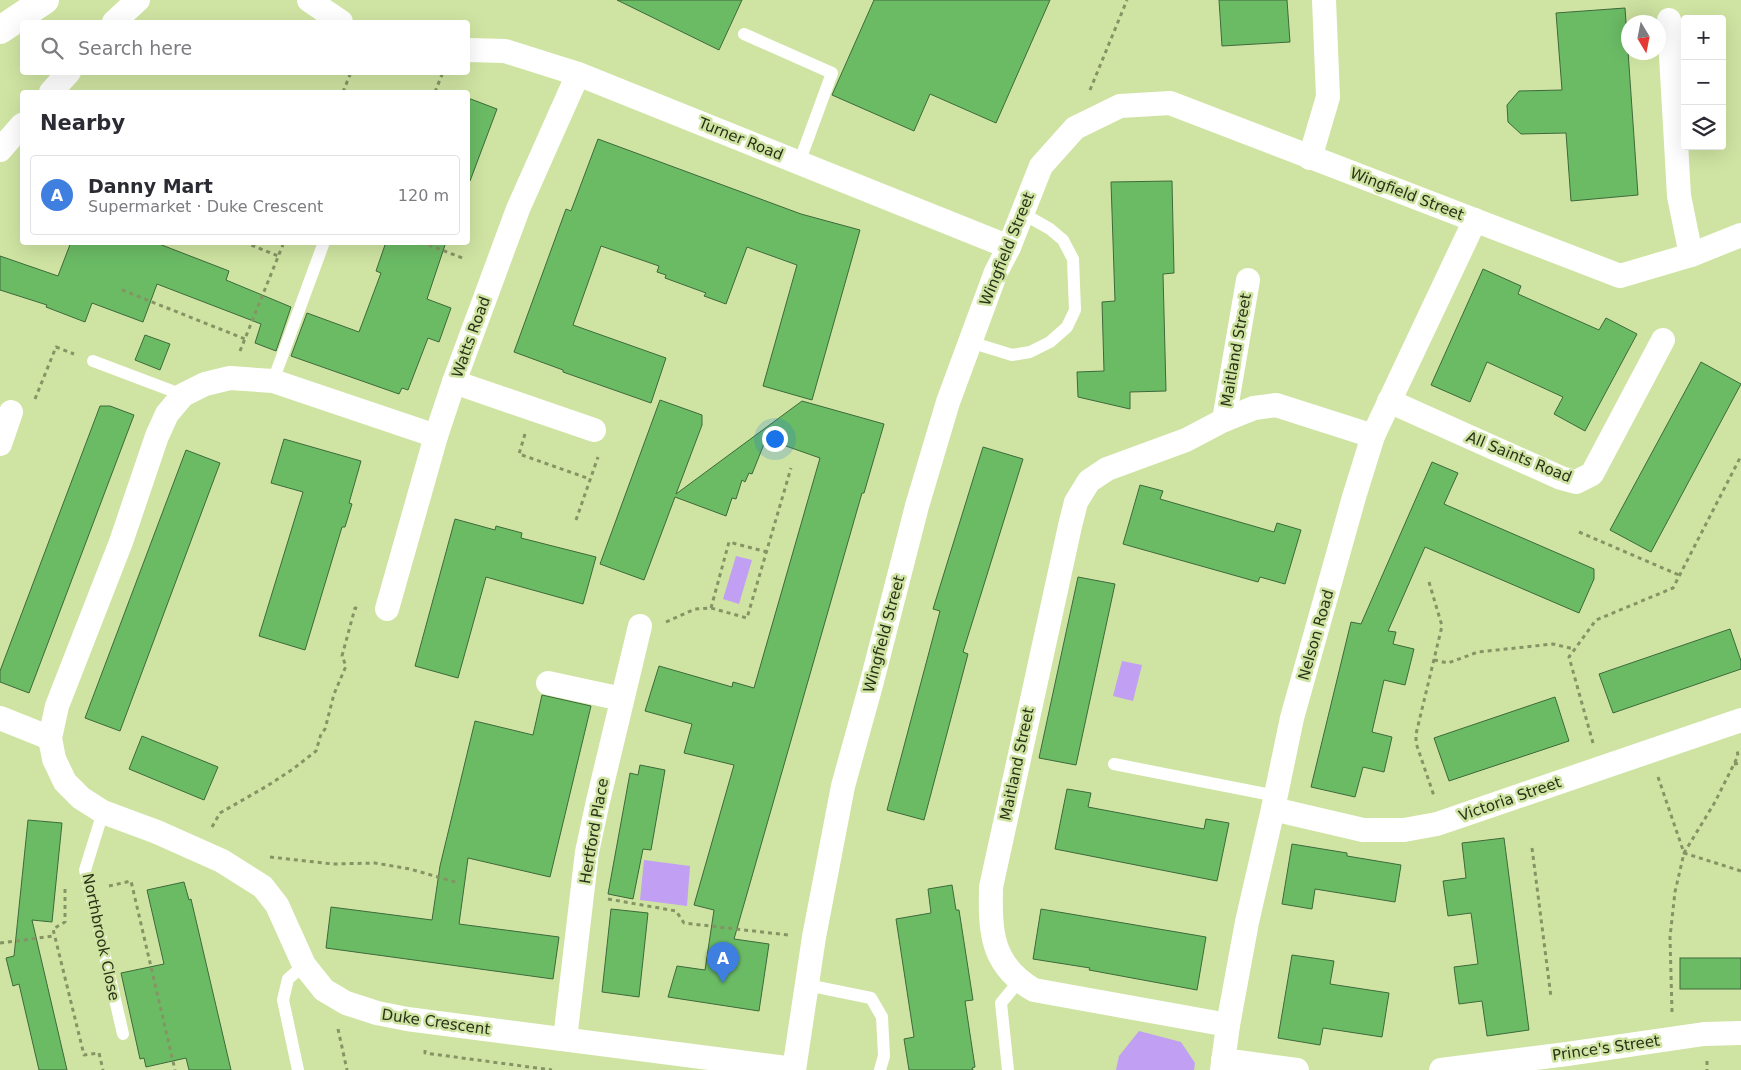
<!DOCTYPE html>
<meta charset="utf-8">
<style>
:root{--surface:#fff;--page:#f2f2f3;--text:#2b2b33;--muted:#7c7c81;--line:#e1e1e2;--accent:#d93025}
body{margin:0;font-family:"DejaVu Sans",sans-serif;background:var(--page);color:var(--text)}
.controls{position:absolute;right:15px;top:15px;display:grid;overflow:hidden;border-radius:5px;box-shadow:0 5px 20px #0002}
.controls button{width:45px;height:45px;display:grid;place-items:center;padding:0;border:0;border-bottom:1px solid var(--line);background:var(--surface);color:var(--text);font:25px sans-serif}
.compass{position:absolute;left:1621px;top:15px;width:45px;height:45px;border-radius:50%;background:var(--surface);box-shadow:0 5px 20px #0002;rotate:170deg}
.you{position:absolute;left:774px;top:438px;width:18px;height:18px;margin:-12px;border:4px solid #fff;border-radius:50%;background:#1a73e8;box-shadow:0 0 0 8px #1a73e833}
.badge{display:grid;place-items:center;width:32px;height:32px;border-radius:50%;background:var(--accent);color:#fff;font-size:16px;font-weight:700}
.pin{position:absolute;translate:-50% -41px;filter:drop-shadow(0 1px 2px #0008)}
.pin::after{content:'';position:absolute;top:26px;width:18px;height:15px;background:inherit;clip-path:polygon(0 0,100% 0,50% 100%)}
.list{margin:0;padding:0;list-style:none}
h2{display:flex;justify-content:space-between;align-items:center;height:65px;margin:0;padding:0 20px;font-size:21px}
h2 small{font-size:16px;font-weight:400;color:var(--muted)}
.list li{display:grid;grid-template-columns:32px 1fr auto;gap:15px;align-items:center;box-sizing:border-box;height:80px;margin:0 10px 10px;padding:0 10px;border:1px solid var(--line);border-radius:5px}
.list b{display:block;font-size:19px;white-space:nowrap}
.list p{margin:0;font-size:16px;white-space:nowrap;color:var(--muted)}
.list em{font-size:16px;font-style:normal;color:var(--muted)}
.icon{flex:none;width:28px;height:28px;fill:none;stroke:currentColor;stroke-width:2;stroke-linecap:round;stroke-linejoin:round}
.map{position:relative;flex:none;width:1741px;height:1070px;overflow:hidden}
.search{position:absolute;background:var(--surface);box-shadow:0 5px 20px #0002;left:20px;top:20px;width:450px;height:55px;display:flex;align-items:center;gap:12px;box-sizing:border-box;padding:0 18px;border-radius:5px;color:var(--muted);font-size:19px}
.panel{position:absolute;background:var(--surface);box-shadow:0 5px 20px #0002;left:20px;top:90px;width:450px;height:155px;border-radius:5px}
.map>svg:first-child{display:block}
</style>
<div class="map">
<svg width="1741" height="1070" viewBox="0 0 1741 1070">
<rect width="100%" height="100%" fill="#cfe4a2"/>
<g fill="#c19ff3">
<polygon points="736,556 752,560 739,604 723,599"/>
<polygon points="1122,661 1142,665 1133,701 1113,696"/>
<polygon points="644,860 690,866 687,906 640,900"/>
<polygon points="1139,1031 1181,1042 1195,1063 1194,1070 1116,1070 1119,1056"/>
</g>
<g fill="#6bbb65" stroke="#3d6a3a">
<polygon points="617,0 742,0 719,50"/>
<polygon points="874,0 1050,0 996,123 930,94 914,131 832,95"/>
<polygon points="1219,0 1287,0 1290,42 1222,46"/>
<polygon points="1625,8 1638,195 1571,201 1566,133 1521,134 1508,122 1507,105 1519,91 1562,90 1556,13"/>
<polygon points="468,98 497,109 470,181 468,180"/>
<polygon points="598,139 801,214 860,230 812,400 763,386 797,265 747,247 726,304 704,296 706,293 665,278 666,275 657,272 659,266 601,246 573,325 666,358 651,403 563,372 563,370 514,352 566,209 571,211"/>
<polygon points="1172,181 1174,273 1163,274 1166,391 1130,392 1130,409 1078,397 1077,372 1104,371 1102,302 1115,301 1111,182"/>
<polygon points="71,242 154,242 229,271 226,280 291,307 276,351 255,343 261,324 157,284 143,322 92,303 85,322 46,307 47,305 0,290 0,256 58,276"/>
<polygon points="386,242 446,242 427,299 451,308 439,342 428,338 408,390 402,388 399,394 291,356 307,313 359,332 381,273 376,271"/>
<polygon points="1483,269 1521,286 1518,294 1599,330 1606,318 1637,334 1585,431 1554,414 1563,397 1487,362 1470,402 1431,385"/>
<polygon points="145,335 170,344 160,370 135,360"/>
<polygon points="1701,362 1741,384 1651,552 1610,530"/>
<polygon points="660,400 702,415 702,425 676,494 802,401 884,424 864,493 862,493 734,939 769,944 759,1011 668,997 677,966 705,970 714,910 694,905 734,765 684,753 692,724 645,711 659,666 732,687 733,682 754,688 820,458 766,439 752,474 749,473 745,482 742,480 736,499 732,498 726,516 675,497 644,580 600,564"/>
<polygon points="100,406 110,406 134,415 29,693 0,682 0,671"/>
<polygon points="284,439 361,461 349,503 352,504 345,527 342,527 305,650 259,636 303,492 271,483"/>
<polygon points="983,447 1023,459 963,652 968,654 924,820 887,810 940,611 933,609"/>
<polygon points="186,450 220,463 120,731 85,718"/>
<polygon points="1432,462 1458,473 1444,504 1594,569 1594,579 1579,613 1425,547 1388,631 1396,632 1393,644 1414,649 1405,685 1384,680 1372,732 1392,737 1384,772 1363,767 1355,797 1311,787 1351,622 1361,624"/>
<polygon points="1140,485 1163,491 1160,499 1274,532 1277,523 1301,530 1285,584 1260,577 1258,582 1123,544"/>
<polygon points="455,519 495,530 496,526 522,533 521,538 596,557 583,604 486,577 458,678 415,666"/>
<polygon points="1078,577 1115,584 1076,765 1039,758"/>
<polygon points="1730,629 1741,661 1741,669 1613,713 1599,674"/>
<polygon points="542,695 591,706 550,877 468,858 459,924 559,937 553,979 326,948 331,907 432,920 440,866 475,721 533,735"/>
<polygon points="1555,697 1569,741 1449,781 1434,738"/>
<polygon points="142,736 218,767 204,800 129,769"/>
<polygon points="640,765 665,770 651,850 643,849 633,899 608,894 630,773 638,775"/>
<polygon points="1067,789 1091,793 1088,807 1204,829 1206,819 1229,823 1217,881 1055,849"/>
<polygon points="28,820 62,823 52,922 32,920 67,1070 39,1070 19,984 13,986 6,958 14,956"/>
<polygon points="1504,838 1529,1030 1487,1036 1482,1001 1459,1004 1454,967 1478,964 1471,913 1448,916 1443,881 1466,878 1462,843"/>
<polygon points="1292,844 1347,853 1347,856 1401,865 1395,902 1315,889 1312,909 1282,904"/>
<polygon points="184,882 189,900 191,899 231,1070 189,1070 186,1058 146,1067 144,1058 140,1059 121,973 164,964 147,890"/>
<polygon points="952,885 956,910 959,910 973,1000 965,1001 975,1067 972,1068 973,1070 909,1070 904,1039 914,1037 896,919 931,913 928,889"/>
<polygon points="611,909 648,913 639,997 602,992"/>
<polygon points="1041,909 1206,937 1197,990 1089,970 1090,968 1033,959"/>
<polygon points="1292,955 1334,961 1330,984 1389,993 1382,1037 1323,1028 1320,1045 1278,1038"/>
<rect x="1680" y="958" width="61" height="31"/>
</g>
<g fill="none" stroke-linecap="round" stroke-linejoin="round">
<g stroke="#859464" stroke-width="3" stroke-dasharray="4 4" stroke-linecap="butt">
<polyline points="1090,90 1127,0"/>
<polyline points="343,92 351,72"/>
<polyline points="435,92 443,72"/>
<polyline points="244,242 278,256"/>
<polyline points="421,242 465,259"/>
<polyline points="122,290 245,339"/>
<polyline points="240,351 284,242"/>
<polyline points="35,399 56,347 74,354"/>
<polyline points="525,434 519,454 590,479"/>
<polyline points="576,520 598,457"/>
<polyline points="1579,532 1679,575"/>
<polyline points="1429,582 1442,626 1416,734 1416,743 1434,796"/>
<polyline points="711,608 729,542 767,552"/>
<polyline points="666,622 695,609 711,608 747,618 791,468"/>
<polyline points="1434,660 1448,663 1478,652 1553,644 1574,649"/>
<polyline points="1593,743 1569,657 1596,620 1673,588 1741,456"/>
<polyline points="1734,764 1741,763"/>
<polyline points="1658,777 1684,853 1741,871"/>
<polyline points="212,827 220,813 267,786 293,769 316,751 321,734 325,729 334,694 346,666 342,656 355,608 359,609"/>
<polyline points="1532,848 1551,997"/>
<polyline points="270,857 333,864 375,863 410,869 459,883"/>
<polyline points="109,886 131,881 175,1070"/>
<polyline points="65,889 65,922 53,929 84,1055 99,1053 103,1070"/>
<polyline points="608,899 676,911 684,923 788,935"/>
<polyline points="0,943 54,936"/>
<polyline points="1672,1012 1670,937 1675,892 1684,853 1715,802 1738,756 1737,749"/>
<polyline points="338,1029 347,1070"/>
<polyline points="425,1050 425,1053 552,1070"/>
<polyline points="1707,1061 1707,1070"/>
</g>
<g stroke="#fff" stroke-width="12">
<polyline points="744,34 832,73 799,163"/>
<polyline points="970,342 1012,355 1030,352 1050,342 1067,327 1075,310 1073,259 1063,240 1050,229 1022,213"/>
<polyline points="93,361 183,395"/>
<polyline points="273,381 324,242"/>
<polyline points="1114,764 1276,796"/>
<polyline points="103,812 85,870 123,1034"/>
<polyline points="807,985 871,998 882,1017 884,1056 880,1070"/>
<polyline points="298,1070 283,1000 288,979 304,965"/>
<polyline points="1008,1070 1001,1003 1019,981"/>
</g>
<g stroke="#fff" stroke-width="24">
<polyline points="309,0 341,22"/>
<polyline points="1669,20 1679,196 1691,255"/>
<polyline points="114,22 138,0"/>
<polyline points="468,50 505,51 578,74 1009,247"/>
<polyline points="51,92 69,72"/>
<polyline points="0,150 22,125"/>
<polyline points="1310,158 1328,97 1324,0"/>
<polyline points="454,382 594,430"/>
<polyline points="1389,401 1561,478 1576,482 1592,474 1663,340"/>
<polyline points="1224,420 1248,280"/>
<polyline points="436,436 273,381 230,378 205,384 183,395 167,414 157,436 121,542 57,706 50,738 54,759 65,782 81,798 103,812 157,832 222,861 263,887 277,905 304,965 324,990 346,1003 377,1013 407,1019 794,1069"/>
<polyline points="0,444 11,412"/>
<polyline points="387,609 436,436 454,382 518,209 578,74"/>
<polyline points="548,683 622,699"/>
<polyline points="0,718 50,738"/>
<polyline points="1273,809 1363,830 1404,830 1437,824 1741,720"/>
<path d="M1228,1025L1034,990C991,965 990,932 991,887L1070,526L1076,502L1089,481L1107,469L1186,440L1224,420L1254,408L1276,405L1373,436"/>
<polyline points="565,1039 587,852 598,801 640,626"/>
<polyline points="1223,1060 1297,1070"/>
<polyline points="794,1070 814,937 843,786 871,685 917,506 948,402 996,272 1009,247 1041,166 1075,128 1120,106 1170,103 1620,276 1691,255 1741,235"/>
<polyline points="1222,1070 1228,1025 1247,922 1273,809 1292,718 1354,497 1373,436 1475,220"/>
<polyline points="1441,1070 1567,1054 1704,1034 1741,1033"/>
</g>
<polyline stroke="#fff" stroke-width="28" points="0,30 45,0"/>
</g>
<g text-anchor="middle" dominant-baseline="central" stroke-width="5" stroke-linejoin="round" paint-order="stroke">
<g font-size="15" fill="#293117" stroke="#cfe4a2">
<text transform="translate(741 139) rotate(22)">Turner Road</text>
<text transform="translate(1407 194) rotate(21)">Wingfield Street</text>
<text transform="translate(1007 249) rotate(-68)">Wingfield Street</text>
<text transform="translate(471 337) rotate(-70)">Watts Road</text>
<text transform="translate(1236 350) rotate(-80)">Maitland Street</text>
<text transform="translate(1519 457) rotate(22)">All Saints Road</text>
<text transform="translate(884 634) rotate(-75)">Wingfield Street</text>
<text transform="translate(1316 635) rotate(-74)">Nelson Road</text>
<text transform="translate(1017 764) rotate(-78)">Maitland Street</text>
<text transform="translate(1510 799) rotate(-19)">Victoria Street</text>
<text transform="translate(594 831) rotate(-80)">Hertford Place</text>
<text transform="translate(101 937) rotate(78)">Northbrook Close</text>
<text transform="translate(436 1022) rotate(8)">Duke Crescent</text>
<text transform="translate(1606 1048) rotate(-8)">Prince's Street</text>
</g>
</g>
</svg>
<div class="controls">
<button>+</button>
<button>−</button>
<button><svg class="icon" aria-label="layers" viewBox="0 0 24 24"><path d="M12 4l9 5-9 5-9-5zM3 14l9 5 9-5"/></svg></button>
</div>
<svg class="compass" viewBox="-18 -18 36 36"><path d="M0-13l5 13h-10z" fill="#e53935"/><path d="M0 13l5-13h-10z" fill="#7c7c81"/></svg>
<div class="you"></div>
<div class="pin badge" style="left:723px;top:983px;background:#3f7fe0">A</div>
<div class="search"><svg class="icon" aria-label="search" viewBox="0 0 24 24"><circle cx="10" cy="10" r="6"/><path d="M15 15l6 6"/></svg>Search here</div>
<section class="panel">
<h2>Nearby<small></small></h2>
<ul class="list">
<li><span class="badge" style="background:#3f7fe0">A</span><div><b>Danny Mart</b><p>Supermarket · Duke Crescent</p></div><em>120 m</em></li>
</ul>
</section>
</div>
